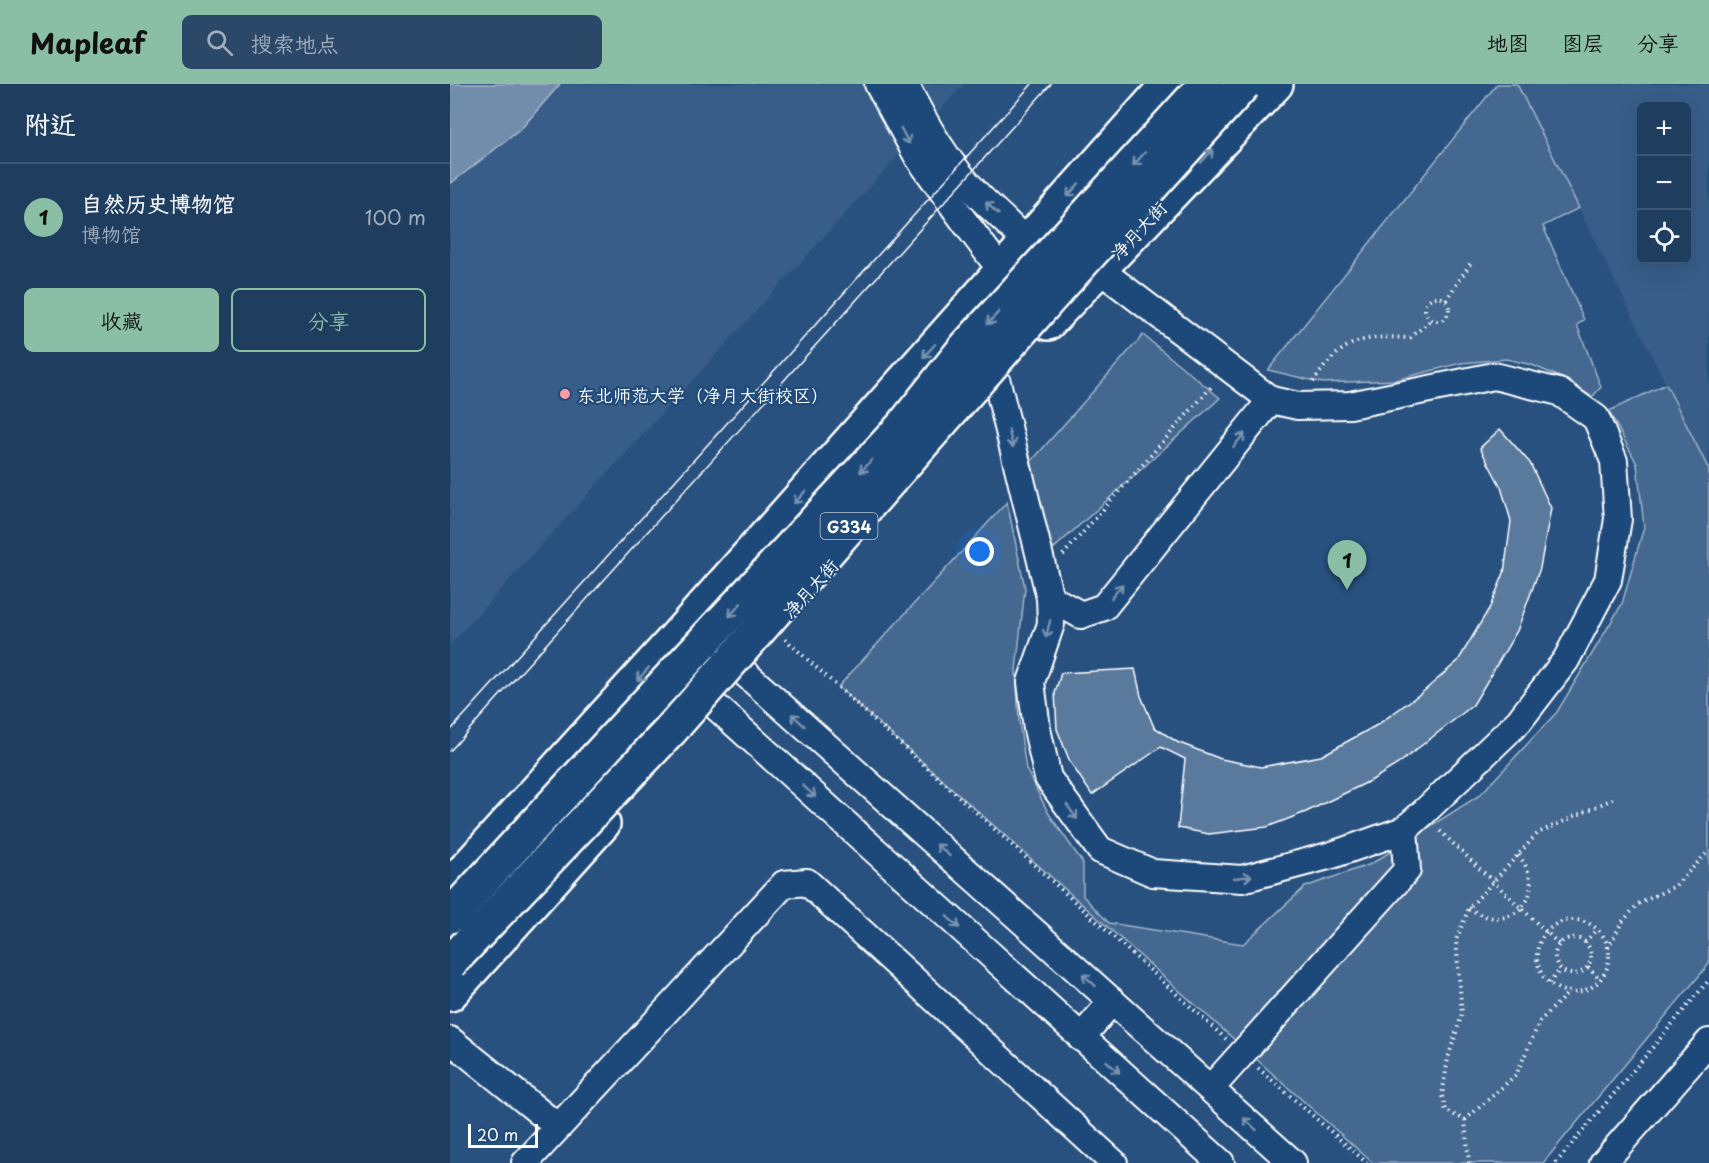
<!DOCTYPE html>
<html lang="zh">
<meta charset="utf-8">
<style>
:root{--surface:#1e3d5f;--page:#2b4868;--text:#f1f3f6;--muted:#a1aebd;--line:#3c5674;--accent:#8abfa5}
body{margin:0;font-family:"Playpen Sans","LXGW WenKai TC",sans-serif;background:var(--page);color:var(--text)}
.controls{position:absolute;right:18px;top:18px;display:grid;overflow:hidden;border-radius:9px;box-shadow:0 6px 24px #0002}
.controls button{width:54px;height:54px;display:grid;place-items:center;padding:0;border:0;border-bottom:2px solid var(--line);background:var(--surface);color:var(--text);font:30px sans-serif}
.scale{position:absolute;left:18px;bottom:15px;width:70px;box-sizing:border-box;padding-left:6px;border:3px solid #fff;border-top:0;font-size:16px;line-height:21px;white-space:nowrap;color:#fff;-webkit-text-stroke:4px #1f4a7a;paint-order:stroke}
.you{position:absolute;left:530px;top:468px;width:21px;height:21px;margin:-15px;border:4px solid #fff;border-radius:50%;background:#1a73e8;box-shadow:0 0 0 9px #1a73e833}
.badge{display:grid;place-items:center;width:39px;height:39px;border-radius:50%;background:var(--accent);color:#111;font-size:20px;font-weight:700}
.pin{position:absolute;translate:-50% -50px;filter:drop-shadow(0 2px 3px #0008)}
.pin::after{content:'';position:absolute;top:32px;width:21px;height:18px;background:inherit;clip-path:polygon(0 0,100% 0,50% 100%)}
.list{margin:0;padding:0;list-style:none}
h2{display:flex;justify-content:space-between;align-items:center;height:78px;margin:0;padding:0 24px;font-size:26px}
h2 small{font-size:20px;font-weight:400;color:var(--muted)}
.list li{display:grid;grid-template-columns:39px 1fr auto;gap:18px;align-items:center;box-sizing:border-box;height:108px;padding:0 24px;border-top:2px solid var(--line)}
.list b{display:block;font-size:22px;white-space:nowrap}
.list p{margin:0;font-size:20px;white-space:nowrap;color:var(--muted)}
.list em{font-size:20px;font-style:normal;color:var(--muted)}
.actions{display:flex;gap:12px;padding:18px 24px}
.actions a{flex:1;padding:14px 0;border:2px solid var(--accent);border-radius:9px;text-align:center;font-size:21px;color:var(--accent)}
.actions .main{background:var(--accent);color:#111}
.icon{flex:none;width:33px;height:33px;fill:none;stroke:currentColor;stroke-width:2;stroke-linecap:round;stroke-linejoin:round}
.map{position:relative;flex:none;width:1259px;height:1079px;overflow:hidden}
header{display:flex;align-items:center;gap:36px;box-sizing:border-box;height:84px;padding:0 30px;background:var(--accent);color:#111}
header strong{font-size:28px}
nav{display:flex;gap:33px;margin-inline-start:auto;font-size:21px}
.search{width:420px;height:54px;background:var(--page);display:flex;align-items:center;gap:15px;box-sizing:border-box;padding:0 21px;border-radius:9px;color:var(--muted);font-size:22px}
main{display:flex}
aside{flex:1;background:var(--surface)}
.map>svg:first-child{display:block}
</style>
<header>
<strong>Mapleaf</strong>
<div class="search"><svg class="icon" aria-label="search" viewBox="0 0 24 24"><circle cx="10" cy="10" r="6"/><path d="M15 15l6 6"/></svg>搜索地点</div>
<nav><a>地图</a><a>图层</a><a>分享</a></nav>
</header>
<main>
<aside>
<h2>附近<small></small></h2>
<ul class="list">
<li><span class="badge">1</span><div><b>自然历史博物馆</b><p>博物馆</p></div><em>100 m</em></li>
</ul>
<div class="actions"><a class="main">收藏</a><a>分享</a></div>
</aside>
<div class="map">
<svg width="1259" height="1079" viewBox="0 0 1259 1079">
<rect width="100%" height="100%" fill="#28517f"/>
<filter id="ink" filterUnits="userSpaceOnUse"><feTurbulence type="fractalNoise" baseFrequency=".0167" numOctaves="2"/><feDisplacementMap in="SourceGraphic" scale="12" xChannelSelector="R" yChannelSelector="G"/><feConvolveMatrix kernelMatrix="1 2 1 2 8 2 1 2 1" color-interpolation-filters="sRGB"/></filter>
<g filter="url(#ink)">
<g fill="#375d88" fill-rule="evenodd">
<polygon points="0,0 514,0 0,561"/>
<path d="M1067,0H1259V386L1216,300ZM1192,22H1236V176H1192Z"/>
</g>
<g fill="#446890" stroke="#a2b4c8" stroke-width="1.5">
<polygon points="1047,0 1067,0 1129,124 1093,142 1134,236 1127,241 1151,303 1142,313 1119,297 1082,281 1056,275 1011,279 945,296 873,299 818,286"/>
<polygon points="693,251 770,314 602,466 579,380"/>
<polygon points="1216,300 1259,386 1259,880 1093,1079 923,1079 388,603 557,418 575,504 566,586 569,637 576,685 599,730 633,779 633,812 659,839 793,860 855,803 921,780 1030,711 1107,628 1172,520 1194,443 1187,380 1159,327"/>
</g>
<polygon fill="#718dab" stroke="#aabbcd" stroke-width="1.5" points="0,0 110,0 71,45 0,100"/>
<polygon fill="#5a7a9d" stroke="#fff" stroke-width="1.5" points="1050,345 1080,379 1101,424 1090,484 1067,547 1023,621 948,680 922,696 856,728 817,743 759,750 728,744 735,675 711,663 642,711 620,678 607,645 605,609 611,589 685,585 691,612 704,643 727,658 771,675 811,683 871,672 927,641 974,607 1008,577 1040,523 1054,489 1061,437 1051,403 1030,364"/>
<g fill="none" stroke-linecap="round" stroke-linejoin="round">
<defs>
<g id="minor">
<polyline points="428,0 468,73 514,137 551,186 568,195"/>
<path d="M455,0C474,39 496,77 526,109C547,131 571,148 587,174"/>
<polyline points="547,298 600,514 601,540 581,598 587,645 598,694 650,766 703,789 792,795 882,771 954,746 973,729 1069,637 1116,576 1158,496 1168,435 1164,377 1146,334 1109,308 1044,292 900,321 848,322 821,316 650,186"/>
<polyline points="600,514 631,531 654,523 821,316"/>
<polyline points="228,560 262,619 771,1079"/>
<polyline points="264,572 288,583 843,1079"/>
<polyline points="631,954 662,917"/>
<polyline points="0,956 108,1043"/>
<polyline points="761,1004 957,786 954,746"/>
<polyline points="75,1079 334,800 357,798 664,1079"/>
<polyline points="1153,1079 1259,958"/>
</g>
<g id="major">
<polyline points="598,239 826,0"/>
<polyline points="0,802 225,554 718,0"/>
<polyline points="0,910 153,740"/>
</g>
</defs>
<use href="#minor" stroke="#fff" stroke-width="30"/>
<use href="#major" stroke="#fff" stroke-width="38"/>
<g stroke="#fff" stroke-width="4" stroke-dasharray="1.5 4.5" stroke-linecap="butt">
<circle cx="987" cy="225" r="12"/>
<polyline points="996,216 1022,177"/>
<path d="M863,298C892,256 910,251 960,254L981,236"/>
<polyline points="613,471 763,301"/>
<polyline points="335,555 776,955"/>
<polyline points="990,747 1109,860"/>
<path d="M1019,824C1061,854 1102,810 1068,771"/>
<circle cx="1123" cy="872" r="36"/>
<circle cx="1123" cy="872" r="18"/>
<polyline points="1135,858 1147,845"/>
<polyline points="1158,864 1172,838 1188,820 1225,802 1256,770"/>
<polyline points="1138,883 1150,896"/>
<polyline points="1099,899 1110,886"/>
<polyline points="808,984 917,1079"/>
<polyline points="1015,1036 1066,991 1090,937 1119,908"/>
<polyline points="1019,1079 1015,1036 996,1027 992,1012 998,974 1012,930 1006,856 1019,824 1088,749 1167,713"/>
<polyline points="1106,1079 1259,896"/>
</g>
<use href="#minor" stroke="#1f4a7a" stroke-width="26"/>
<use href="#major" stroke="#1f4a7a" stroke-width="33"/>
<g stroke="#fff" stroke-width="1.5">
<polyline points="0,647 582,0"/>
<polyline points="0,667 601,0"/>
</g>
<defs>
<g id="highway-bridge">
<polyline points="0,832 452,343 515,264 756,0"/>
<polyline points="0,879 220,647 599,215 794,0"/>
</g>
</defs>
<use href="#highway-bridge" stroke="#fff" stroke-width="38" stroke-linecap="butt"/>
<use href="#highway-bridge" stroke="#1f4a7a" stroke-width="33"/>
</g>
<defs><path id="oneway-shaft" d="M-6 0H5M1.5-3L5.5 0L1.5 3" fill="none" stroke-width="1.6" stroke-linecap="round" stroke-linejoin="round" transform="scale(1.5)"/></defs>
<g stroke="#7992af">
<use href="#oneway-shaft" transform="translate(455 52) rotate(62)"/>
<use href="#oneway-shaft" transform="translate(757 72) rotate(-47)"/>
<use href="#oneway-shaft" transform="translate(689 75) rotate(132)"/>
<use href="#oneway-shaft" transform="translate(623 106) rotate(132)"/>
<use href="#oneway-shaft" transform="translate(542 124) rotate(-137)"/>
<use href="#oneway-shaft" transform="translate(543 234) rotate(133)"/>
<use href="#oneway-shaft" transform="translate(479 267) rotate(132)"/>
<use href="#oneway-shaft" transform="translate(561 355) rotate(76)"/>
<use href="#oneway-shaft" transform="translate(789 356) rotate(-51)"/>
<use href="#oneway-shaft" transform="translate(416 382) rotate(133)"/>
<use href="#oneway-shaft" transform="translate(350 413) rotate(132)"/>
<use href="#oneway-shaft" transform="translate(667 507) rotate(-51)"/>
<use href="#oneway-shaft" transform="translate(285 526) rotate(132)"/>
<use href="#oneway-shaft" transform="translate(598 545) rotate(104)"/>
<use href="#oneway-shaft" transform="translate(193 590) rotate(132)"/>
<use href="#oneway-shaft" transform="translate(348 636) rotate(-138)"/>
<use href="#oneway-shaft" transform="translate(359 707) rotate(42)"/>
<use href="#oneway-shaft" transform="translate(622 728) rotate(54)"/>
<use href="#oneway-shaft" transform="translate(493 766) rotate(-138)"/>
<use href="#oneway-shaft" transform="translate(793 793) rotate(-6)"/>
<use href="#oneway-shaft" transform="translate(503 838) rotate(42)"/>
<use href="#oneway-shaft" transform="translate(639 896) rotate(-138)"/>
<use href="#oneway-shaft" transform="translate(663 983) rotate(42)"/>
<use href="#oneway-shaft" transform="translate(800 1040) rotate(-138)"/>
</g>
</g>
<circle fill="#ff9aa2" stroke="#1f4a7a" stroke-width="2" cx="115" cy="310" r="6"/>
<g text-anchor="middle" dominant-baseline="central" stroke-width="4.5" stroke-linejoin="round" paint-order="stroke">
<rect fill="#1f4a7a" stroke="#bcc9d7" stroke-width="1.5" x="370.5" y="429" width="57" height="26" rx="4.5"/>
<g font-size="16" font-weight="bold" fill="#fff">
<text x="399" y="442">G334</text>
</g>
<g font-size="18" fill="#fff" stroke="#1f4a7a">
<text transform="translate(688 146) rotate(-47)">净月大街</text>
<text transform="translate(360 504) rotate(-48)">净月大街</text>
</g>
<g font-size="18" fill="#fff" stroke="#1f4a7a" text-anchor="start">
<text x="127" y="310">东北师范大学（净月大街校区）</text>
</g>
</g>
</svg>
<div class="controls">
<button>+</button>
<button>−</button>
<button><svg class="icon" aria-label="locate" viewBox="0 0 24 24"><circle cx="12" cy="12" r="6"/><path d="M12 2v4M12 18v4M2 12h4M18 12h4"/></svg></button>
</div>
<div class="scale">20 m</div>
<div class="you"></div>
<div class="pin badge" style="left:897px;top:506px">1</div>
</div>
</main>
